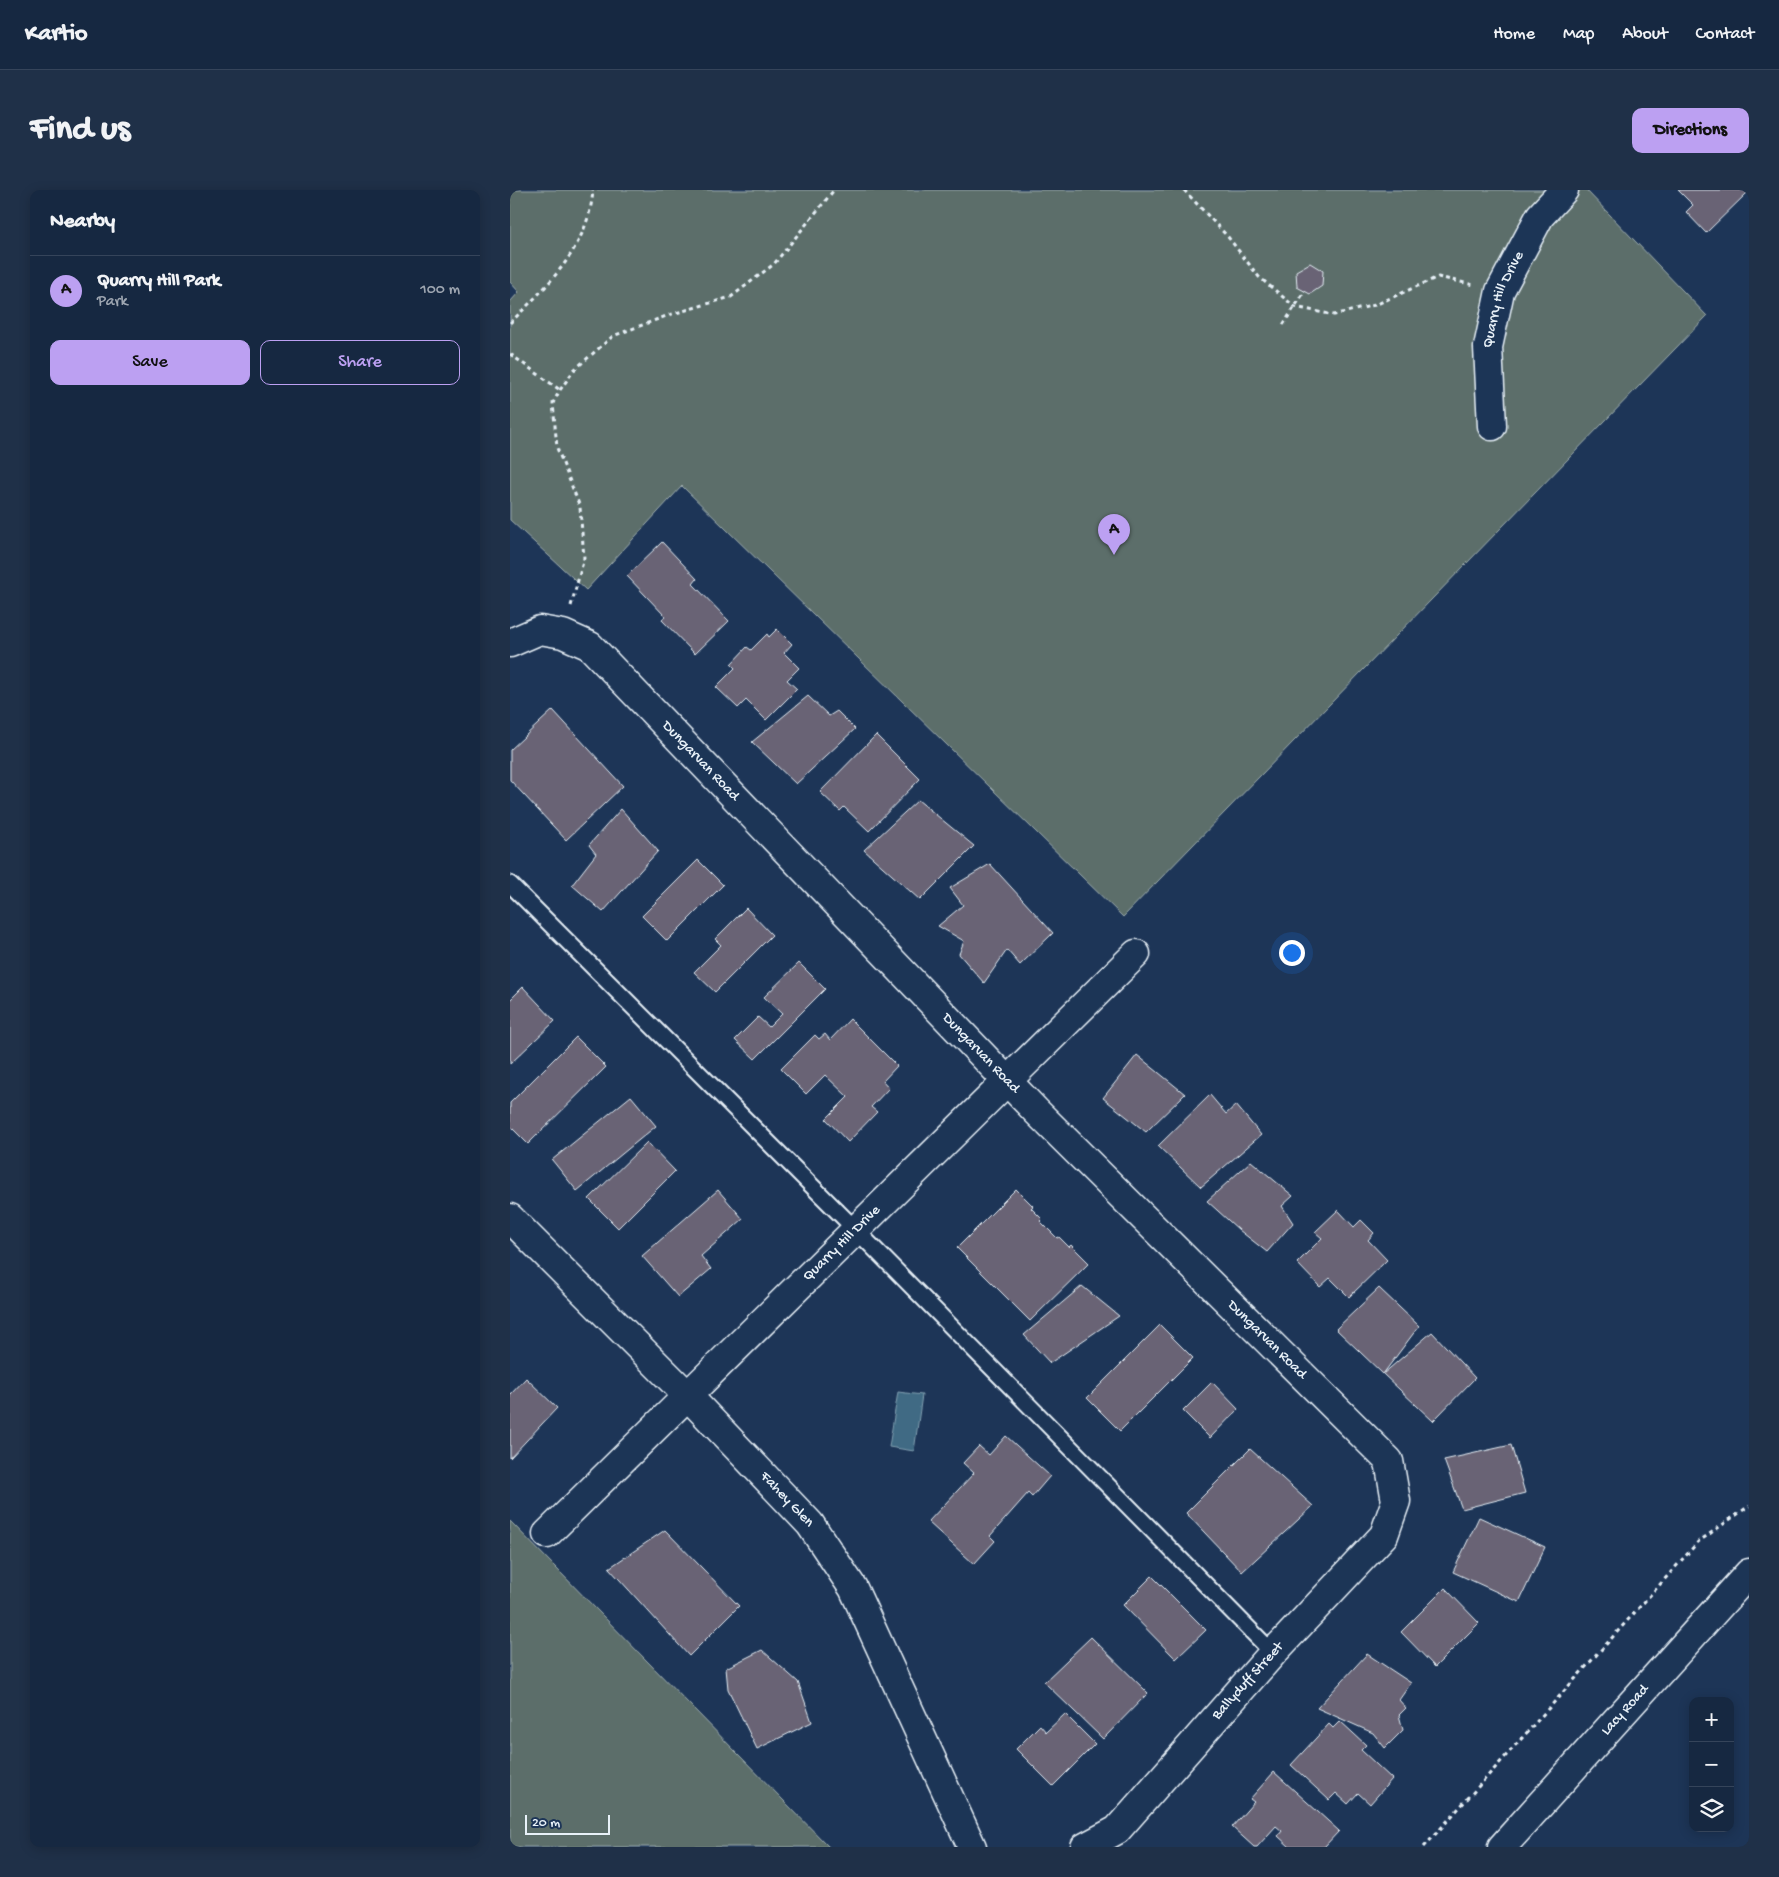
<!DOCTYPE html>
<meta charset="utf-8">
<style>
:root{--surface:#162841;--page:#1f3048;--text:#f1f3f6;--muted:#9ea6b1;--line:#35445a;--accent:#bca0f2}
body{margin:0;font-family:"Gochi Hand",sans-serif;background:var(--page);color:var(--text)}
.controls{position:absolute;right:15px;bottom:15px;display:grid;overflow:hidden;border-radius:10px;box-shadow:0 2px 12px #0003}
.controls button{width:45px;height:45px;display:grid;place-items:center;padding:0;border:0;border-bottom:1px solid var(--line);background:var(--surface);color:var(--text);font:25px sans-serif}
.scale{position:absolute;left:15px;bottom:12px;width:85px;box-sizing:border-box;padding-left:5px;border:2px solid #e8f1f8;border-top:0;font-size:14px;line-height:18px;white-space:nowrap;color:#e8f1f8;-webkit-text-stroke:4px #1d3557;paint-order:stroke}
.you{position:absolute;left:781px;top:762px;width:18px;height:18px;margin:-12px;border:4px solid #fff;border-radius:50%;background:#1a73e8;box-shadow:0 0 0 8px #1a73e833}
.badge{display:grid;place-items:center;width:32px;height:32px;border-radius:50%;background:var(--accent);color:#111;font-size:16px;font-weight:700}
.pin{position:absolute;translate:-50% -41px;filter:drop-shadow(0 1px 2px #0008)}
.pin::after{content:'';position:absolute;top:26px;width:18px;height:15px;background:inherit;clip-path:polygon(0 0,100% 0,50% 100%)}
.list{margin:0;padding:0;list-style:none}
h2{display:flex;justify-content:space-between;align-items:center;height:65px;margin:0;padding:0 20px;font-size:21px}
h2 small{font-size:16px;font-weight:400;color:var(--muted)}
.list li{display:grid;grid-template-columns:32px 1fr auto;gap:15px;align-items:center;box-sizing:border-box;height:70px;padding:0 20px;border-top:1px solid var(--line)}
.list b{display:block;font-size:19px;white-space:nowrap}
.list p{margin:0;font-size:16px;white-space:nowrap;color:var(--muted)}
.list em{font-size:16px;font-style:normal;color:var(--muted)}
.actions{display:flex;gap:10px;padding:15px 20px}
.actions a{flex:1;padding:11px 0;border:1px solid var(--accent);border-radius:10px;text-align:center;font-size:18px;color:var(--accent)}
.actions .main{background:var(--accent);color:#111}
.icon{flex:none;width:28px;height:28px;fill:none;stroke:currentColor;stroke-width:2;stroke-linecap:round;stroke-linejoin:round}
.map{position:relative;flex:none;width:1239px;height:1657px;overflow:hidden;border-radius:10px}
header{display:flex;align-items:center;gap:30px;box-sizing:border-box;height:70px;padding:0 25px;background:var(--surface);border-bottom:1px solid var(--line)}
header strong{font-size:24px}
nav{display:flex;gap:28px;margin-inline-start:auto;font-size:18px}
.intro{display:flex;align-items:center;justify-content:space-between;box-sizing:border-box;height:120px;padding:0 30px}
h1{margin:0;font-size:35px}
.button{padding:12px 22px;border-radius:10px;background:var(--accent);color:#111;font-size:18px;font-weight:700}
main{display:flex;gap:30px;padding:0 30px}
aside{flex:1;background:var(--surface);border-radius:10px;box-shadow:0 2px 12px #0003}
.map>svg:first-child{display:block}
</style>
<header>
<strong>Kartio</strong>
<nav><a>Home</a><a>Map</a><a>About</a><a>Contact</a></nav>
</header>
<div class="intro"><h1>Find us</h1><a class="button">Directions</a></div>
<main>
<aside>
<h2>Nearby<small></small></h2>
<ul class="list">
<li><span class="badge">A</span><div><b>Quarry Hill Park</b><p>Park</p></div><em>100 m</em></li>
</ul>
<div class="actions"><a class="main">Save</a><a>Share</a></div>
</aside>
<div class="map">
<svg width="1239" height="1657" viewBox="0 0 1239 1657">
<rect width="100%" height="100%" fill="#1d3557"/>
<filter id="ink" filterUnits="userSpaceOnUse"><feTurbulence type="fractalNoise" baseFrequency=".02" numOctaves="2"/><feDisplacementMap in="SourceGraphic" scale="10" xChannelSelector="R" yChannelSelector="G"/><feConvolveMatrix kernelMatrix="1 2 1 2 8 2 1 2 1" color-interpolation-filters="sRGB"/></filter>
<g filter="url(#ink)">
<g fill="#5b6e6a" stroke="#a2b0b1">
<polygon points="0,0 1076,0 1197,126 613,727 172,296 76,400 0,330 0,112 9,102 0,92"/>
<polygon points="0,1331 319,1657 0,1657"/>
</g>
<polygon fill="#3f6b84" stroke="#83a1b2" points="388,1202 412,1205 404,1261 379,1257"/>
<g fill="#696475" stroke="#e8f1f8">
<polygon points="1168,0 1239,0 1239,1 1196,43 1176,22 1183,15"/>
<polygon points="800,73 813,81 812,96 800,104 787,97 786,81"/>
<polygon points="152,352 187,389 183,394 219,431 185,464 152,430 155,426 117,386"/>
<polygon points="267,439 282,454 274,463 289,478 277,490 287,499 256,530 236,510 228,518 206,497 225,478 221,474 237,457 241,460 257,444 259,447"/>
<polygon points="298,506 319,526 327,521 345,539 286,594 242,552"/>
<polygon points="43,520 113,596 56,650 0,590 0,560"/>
<polygon points="366,545 410,589 359,641 334,617 330,621 310,602"/>
<polygon points="408,610 464,656 410,710 354,660"/>
<polygon points="111,619 148,661 93,722 62,695 86,664 79,655"/>
<polygon points="188,670 213,695 157,751 132,726"/>
<polygon points="480,674 543,743 510,775 497,760 474,793 449,764 454,751 428,736 453,715 440,698"/>
<polygon points="236,718 262,745 205,802 184,782 211,755 205,749"/>
<polygon points="289,773 315,799 245,869 225,850 248,827 259,837 272,824 254,807"/>
<polygon points="13,797 45,831 0,874 0,810"/>
<polygon points="340,829 387,876 373,891 379,898 361,917 367,922 338,952 316,929 338,907 315,885 296,904 271,879 305,845 309,849 315,844 320,850"/>
<polygon points="66,847 96,877 18,954 0,936 0,913"/>
<polygon points="627,865 675,904 636,942 593,908"/>
<polygon points="700,905 716,924 726,915 751,945 691,997 648,956"/>
<polygon points="121,906 146,936 67,1001 42,970"/>
<polygon points="137,952 165,981 108,1038 79,1009"/>
<polygon points="741,971 783,1006 772,1016 783,1033 757,1062 729,1040 697,1011"/>
<polygon points="506,999 523,1016 521,1018 532,1029 530,1031 547,1048 549,1047 559,1057 561,1055 579,1073 520,1131 447,1058"/>
<polygon points="208,1000 233,1029 191,1066 201,1079 168,1107 132,1066"/>
<polygon points="828,1020 844,1037 851,1030 864,1043 858,1050 877,1070 839,1107 820,1088 810,1097 787,1073 812,1048 805,1042"/>
<polygon points="572,1096 609,1126 540,1173 514,1145"/>
<polygon points="869,1098 909,1136 873,1184 826,1139"/>
<polygon points="650,1135 683,1168 610,1241 577,1208"/>
<polygon points="922,1142 965,1188 923,1231 873,1184"/>
<polygon points="16,1188 47,1218 0,1268 0,1205"/>
<polygon points="702,1192 728,1219 700,1248 673,1221"/>
<polygon points="496,1246 540,1286 522,1307 518,1303 480,1346 485,1351 464,1374 418,1332 464,1283 453,1273 469,1256 479,1265"/>
<polygon points="1001,1255 1015,1303 952,1319 934,1270"/>
<polygon points="740,1259 803,1316 732,1382 676,1323"/>
<polygon points="969,1327 1035,1357 1009,1412 943,1382"/>
<polygon points="155,1340 229,1416 179,1466 99,1378"/>
<polygon points="642,1386 696,1440 666,1469 613,1415"/>
<polygon points="935,1398 969,1433 925,1477 891,1442"/>
<polygon points="581,1447 638,1503 593,1549 534,1492"/>
<polygon points="252,1460 288,1492 302,1532 247,1559 218,1499 216,1478"/>
<polygon points="857,1464 901,1493 889,1510 896,1518 889,1525 893,1540 875,1558 863,1543 807,1518"/>
<polygon points="555,1524 585,1554 543,1596 506,1559 530,1535 536,1542"/>
<polygon points="830,1531 856,1555 851,1560 882,1589 860,1614 848,1603 838,1614 826,1603 819,1610 781,1575 819,1534 823,1538"/>
<polygon points="764,1582 829,1641 814,1657 780,1657 768,1646 772,1641 766,1636 747,1657 744,1657 722,1637 744,1612 740,1609"/>
</g>
<g fill="none" stroke-linecap="round" stroke-linejoin="round">
<defs>
<polyline id="lane" points="0,694 345,1039 763,1463"/>
<g id="street">
<path id="s1" d="M982,236L978,157L990,101L1030,26L1054,0"/>
<path id="s2" d="M0,453L30,440L53,444L80,456L526,921L879,1271L886,1311L874,1345L763,1463L607,1640L575,1657"/>
<path id="s3" d="M0,1028L177,1205L300,1334L343,1398L462,1657"/>
<path id="s4" d="M37,1344L626,764"/>
</g>
<g id="secondary">
<path id="s5" d="M992,1657L1239,1383"/>
</g>
</defs>
<use href="#lane" stroke="#e8f1f8" stroke-width="19"/>
<use href="#street" stroke="#e8f1f8" stroke-width="31"/>
<use href="#secondary" stroke="#e8f1f8" stroke-width="31"/>
<g stroke="#e8f1f8" stroke-width="3" stroke-dasharray="4 4" stroke-linecap="butt">
<polyline points="674,0 718,47 749,87 785,117 824,125 865,115 928,87 964,95"/>
<path d="M0,133C38,95 79,57 83,0"/>
<polyline points="773,135 795,101"/>
<polyline points="0,164 50,200"/>
<polyline points="61,416 74,368 70,317 47,258 43,213 50,200 64,180 103,146 159,125 221,107 264,74 324,0"/>
<polyline points="914,1657 1188,1352 1239,1316"/>
</g>
<use href="#lane" stroke="#1d3557" stroke-width="15"/>
<use href="#street" stroke="#1d3557" stroke-width="28"/>
<use href="#secondary" stroke="#1d3557" stroke-width="28"/>
</g>
</g>
<g text-anchor="middle" dominant-baseline="central" stroke-width="4" stroke-linejoin="round" paint-order="stroke">
<g font-size="15" fill="#e8f1f8" stroke="#1d3557">
<text stroke="none"><textPath href="#s1" startOffset="129">Quarry Hill Drive</textPath></text>
<text stroke="none"><textPath href="#s2" startOffset="245">Dungarvan Road</textPath></text>
<text stroke="none"><textPath href="#s2" startOffset="650">Dungarvan Road</textPath></text>
<text stroke="none"><textPath href="#s4" startOffset="414">Quarry Hill Drive</textPath></text>
<text stroke="none"><textPath href="#s2" startOffset="1055">Dungarvan Road</textPath></text>
<text stroke="none"><textPath href="#s3" startOffset="395">Fahey Glen</textPath></text>
<text transform="translate(738 1491) rotate(-48)">Ballyduff Street</text>
<text stroke="none"><textPath href="#s5" startOffset="184">Lacy Road</textPath></text>
</g>
</g>
</svg>
<div class="controls">
<button>+</button>
<button>−</button>
<button><svg class="icon" aria-label="layers" viewBox="0 0 24 24"><path d="M12 4l9 5-9 5-9-5zM3 14l9 5 9-5"/></svg></button>
</div>
<div class="scale">20 m</div>
<div class="you"></div>
<div class="pin badge" style="left:604px;top:365px">A</div>
</div>
</main>
